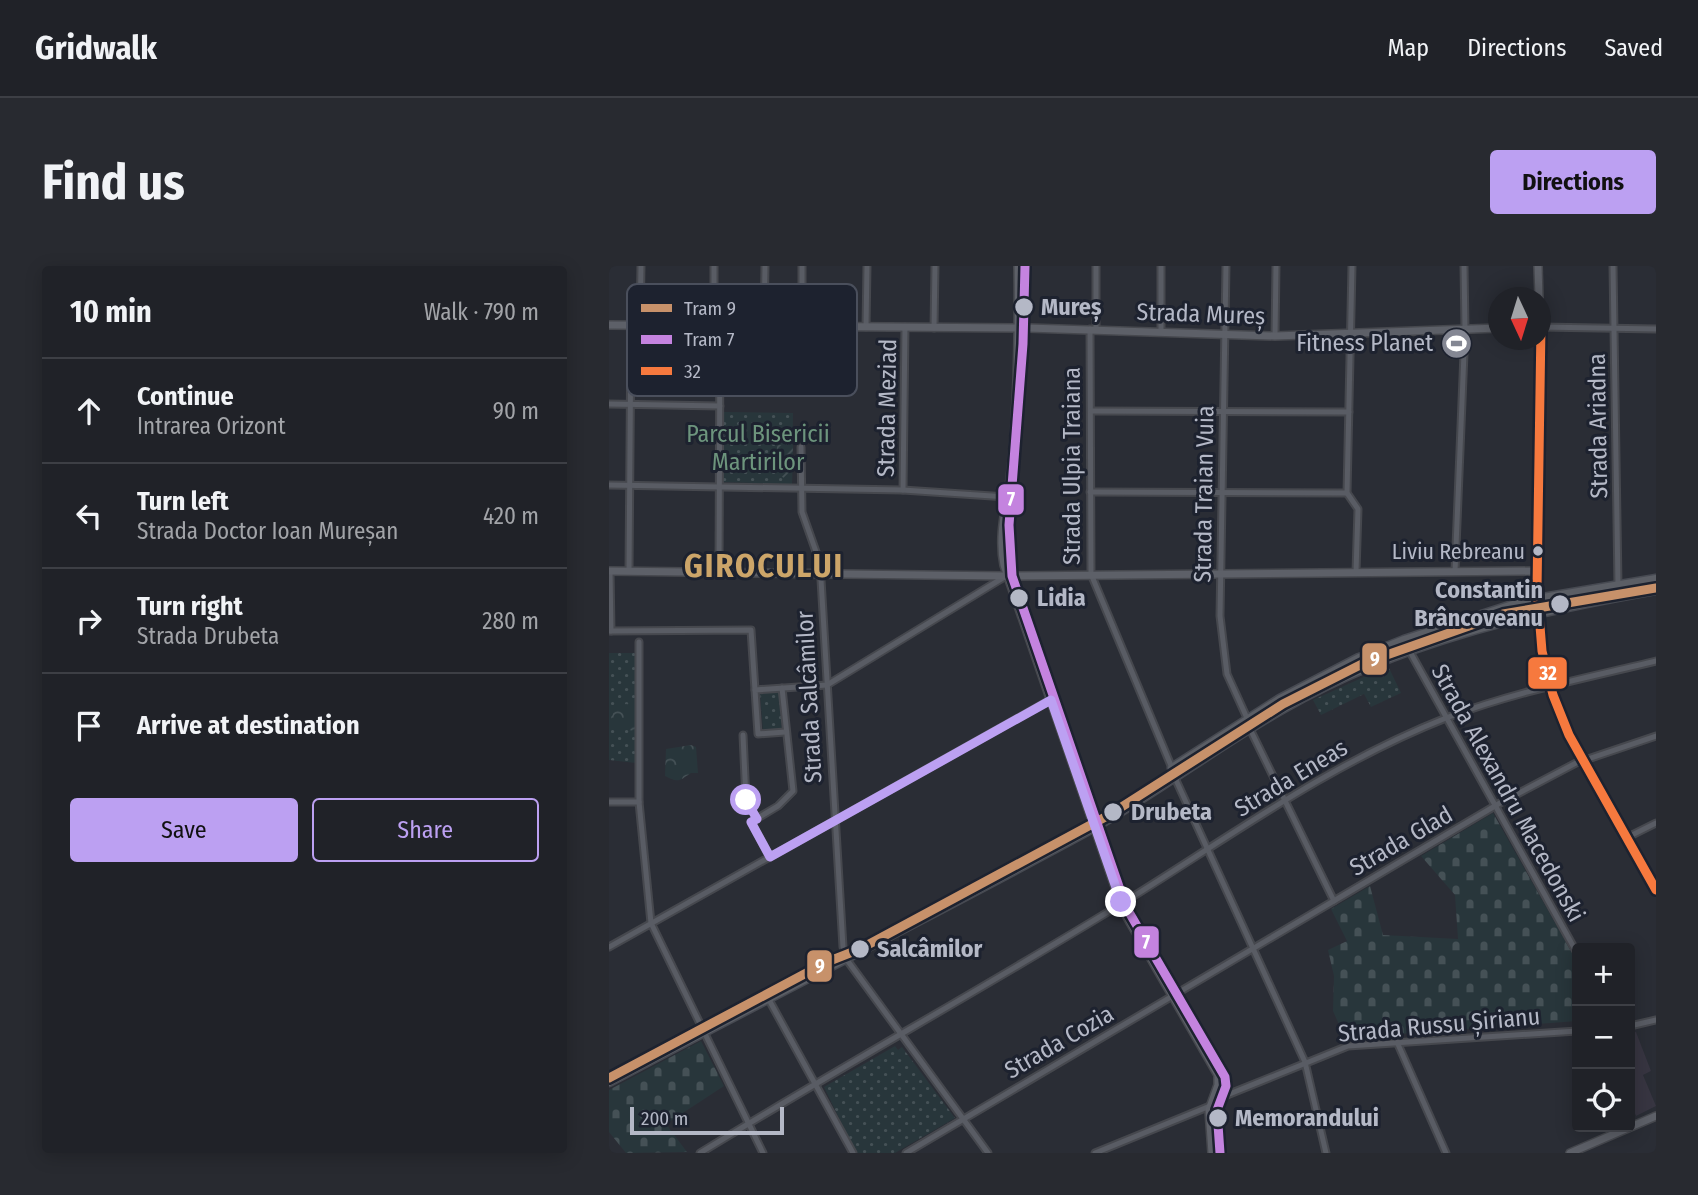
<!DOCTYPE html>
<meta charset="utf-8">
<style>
:root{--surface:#202228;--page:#282a30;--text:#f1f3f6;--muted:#a2a4a8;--line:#3d3f45;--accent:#bca0f2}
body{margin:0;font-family:"Fira Sans Condensed",sans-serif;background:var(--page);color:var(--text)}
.controls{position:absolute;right:21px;bottom:21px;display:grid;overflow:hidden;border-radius:7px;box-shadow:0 4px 18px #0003}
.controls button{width:63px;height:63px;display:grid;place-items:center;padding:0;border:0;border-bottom:2px solid var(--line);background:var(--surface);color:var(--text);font:35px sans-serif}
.compass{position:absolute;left:879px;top:21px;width:63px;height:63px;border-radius:50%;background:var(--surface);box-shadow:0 4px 18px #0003;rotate:176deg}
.scale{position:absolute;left:21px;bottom:18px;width:154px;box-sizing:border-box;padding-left:7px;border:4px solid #b4b8c6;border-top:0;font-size:19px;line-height:24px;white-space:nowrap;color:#b4b8c6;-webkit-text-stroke:5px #1d222f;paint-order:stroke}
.stop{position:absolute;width:21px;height:21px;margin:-16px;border:5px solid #bca0f2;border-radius:50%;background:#fff}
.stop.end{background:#bca0f2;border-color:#fff;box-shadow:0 2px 7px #0008}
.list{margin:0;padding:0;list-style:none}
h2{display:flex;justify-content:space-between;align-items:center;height:91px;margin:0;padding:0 28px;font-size:30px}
h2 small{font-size:23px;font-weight:400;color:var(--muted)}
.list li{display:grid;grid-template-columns:46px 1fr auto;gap:21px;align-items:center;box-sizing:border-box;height:105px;padding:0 28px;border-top:2px solid var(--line)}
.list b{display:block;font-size:26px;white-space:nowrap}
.list p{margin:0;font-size:23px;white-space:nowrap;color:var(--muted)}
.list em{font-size:23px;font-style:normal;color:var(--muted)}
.actions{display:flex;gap:14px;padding:21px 28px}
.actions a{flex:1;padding:16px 0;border:2px solid var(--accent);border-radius:7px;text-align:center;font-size:24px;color:var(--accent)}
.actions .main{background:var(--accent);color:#111}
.icon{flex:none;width:38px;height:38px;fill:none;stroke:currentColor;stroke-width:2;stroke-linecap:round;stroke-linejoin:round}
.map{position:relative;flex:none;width:1047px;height:887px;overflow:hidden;border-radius:7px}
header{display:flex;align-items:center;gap:42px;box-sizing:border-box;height:98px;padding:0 35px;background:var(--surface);border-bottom:2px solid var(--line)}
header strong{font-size:33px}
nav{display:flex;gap:38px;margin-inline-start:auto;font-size:24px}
.intro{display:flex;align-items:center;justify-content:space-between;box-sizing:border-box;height:168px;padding:0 42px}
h1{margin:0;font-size:49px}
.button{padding:18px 32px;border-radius:7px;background:var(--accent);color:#111;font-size:24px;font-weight:700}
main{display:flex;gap:42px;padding:0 42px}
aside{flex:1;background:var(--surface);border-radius:7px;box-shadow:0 4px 18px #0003}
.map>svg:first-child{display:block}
</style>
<header>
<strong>Gridwalk</strong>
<nav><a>Map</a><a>Directions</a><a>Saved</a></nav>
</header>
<div class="intro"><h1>Find us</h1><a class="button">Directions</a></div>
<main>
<aside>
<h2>10 min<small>Walk · 790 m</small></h2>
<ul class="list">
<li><svg class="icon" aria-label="ahead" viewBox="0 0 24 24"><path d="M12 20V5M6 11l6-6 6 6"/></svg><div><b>Continue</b><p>Intrarea Orizont</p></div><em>90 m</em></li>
<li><svg class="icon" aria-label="left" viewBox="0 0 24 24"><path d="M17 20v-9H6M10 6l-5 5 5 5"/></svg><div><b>Turn left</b><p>Strada Doctor Ioan Mureșan</p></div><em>420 m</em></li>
<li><svg class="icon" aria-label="right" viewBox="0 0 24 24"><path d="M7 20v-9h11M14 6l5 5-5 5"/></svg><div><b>Turn right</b><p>Strada Drubeta</p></div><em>280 m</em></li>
<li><svg class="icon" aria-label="arrive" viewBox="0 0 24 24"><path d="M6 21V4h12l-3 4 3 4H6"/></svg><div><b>Arrive at destination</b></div></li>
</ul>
<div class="actions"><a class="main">Save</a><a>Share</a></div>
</aside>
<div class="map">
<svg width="1047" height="887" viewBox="0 0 1047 887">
<defs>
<pattern id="grass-dots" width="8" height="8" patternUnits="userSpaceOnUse" patternTransform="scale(1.75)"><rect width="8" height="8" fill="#28363b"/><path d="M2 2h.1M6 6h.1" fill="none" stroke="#455156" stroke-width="1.8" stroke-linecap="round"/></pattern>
<pattern id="forest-crowns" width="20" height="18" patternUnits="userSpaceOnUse" patternTransform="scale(1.75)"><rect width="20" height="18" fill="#28363b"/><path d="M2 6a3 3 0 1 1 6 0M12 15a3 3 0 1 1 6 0" fill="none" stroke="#455156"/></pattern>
<pattern id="cemetery-stones" width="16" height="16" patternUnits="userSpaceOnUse" patternTransform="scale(1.75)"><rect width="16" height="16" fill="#28363b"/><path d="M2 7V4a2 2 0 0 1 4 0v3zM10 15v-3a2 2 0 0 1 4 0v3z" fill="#455156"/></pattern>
<pattern id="garden-furrows" width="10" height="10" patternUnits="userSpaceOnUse" patternTransform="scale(1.75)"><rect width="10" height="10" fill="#28363b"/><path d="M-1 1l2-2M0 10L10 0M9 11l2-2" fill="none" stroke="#455156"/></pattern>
</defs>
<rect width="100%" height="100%" fill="#2a2d35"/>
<polygon fill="#373541" points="1027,766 1042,805 1034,809 1047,840 1027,850 1021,835 1021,767"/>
<g fill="url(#grass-dots)">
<polygon points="115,146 184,147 183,218 113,216"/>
<polygon points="0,387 27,387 27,497 0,494"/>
<polygon points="779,400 792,427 762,441 755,428 712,449 704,434"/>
<polygon points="170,426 173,465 154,466 151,427"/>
<polygon points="286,780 289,784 293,781 346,852 286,887 247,887 215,821"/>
</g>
<g fill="url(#forest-crowns)">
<polygon points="17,438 27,440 27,465 11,463 1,456 6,442"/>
<path d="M82,479L87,481L89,507H82C70,515 70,517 56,510L57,483Z"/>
</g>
<g fill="url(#cemetery-stones)">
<polygon points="884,547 968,696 968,755 736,772 724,745 725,710 719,684 738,675 722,643 761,620 774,669 849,673 846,629 812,590"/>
<polygon points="92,775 115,820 57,858 78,886 17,887 0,866 0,824"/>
</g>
<polygon fill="url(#garden-furrows)" points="168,179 184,179 183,218 168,207"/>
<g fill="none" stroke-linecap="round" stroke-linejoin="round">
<defs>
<g id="street">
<polyline points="105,0 105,60"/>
<polyline points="617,0 611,350 618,408 638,452"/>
<polyline points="743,0 738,227 749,243 747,306"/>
<polyline points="1004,0 1009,319"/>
<polyline points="31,59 32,0"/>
<polyline points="155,60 156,0"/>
<polyline points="193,61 193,0"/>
<polyline points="257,61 258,0"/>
<polyline points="932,61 1047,63"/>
<polyline points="325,62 326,0"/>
<polyline points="481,63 482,308 563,502"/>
<polyline points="487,63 487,0"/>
<polyline points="552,65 552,0"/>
<polyline points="666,70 667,0"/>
<polyline points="0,138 111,140"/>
<polyline points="482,145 740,146"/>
<polyline points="192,181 193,246 211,297 234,681"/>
<polyline points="0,219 294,224 398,231"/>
<polyline points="294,224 296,61"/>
<polyline points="481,226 738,227"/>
<polyline points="1,305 2,365"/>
<polyline points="20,305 22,59"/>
<polyline points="110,305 111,60"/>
<polyline points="846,305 856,63 855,0"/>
<polyline points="0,365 142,364 146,424"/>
<polyline points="30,376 30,536 42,657 154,887"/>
<polyline points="800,384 968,687"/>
<polyline points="641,463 725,635"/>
<polyline points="176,466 149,468 146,424 218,419 397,310"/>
<polyline points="134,469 137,534 148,553"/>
<polyline points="566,512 696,796 717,887"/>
<polyline points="0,536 30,536"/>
<polyline points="1017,572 1047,557"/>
<polyline points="161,591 142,556 169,540 184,525 173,422"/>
<polyline points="0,681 441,434"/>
<polyline points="238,694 379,887"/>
<polyline points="159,732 244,887"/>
<polyline points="1021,760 1047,754"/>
<polyline points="788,776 837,887"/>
<polyline points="606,827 618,829 739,780 968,765"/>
<path d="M91,887C230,802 373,723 512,638C619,572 720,498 837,452C905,426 977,412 1047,395"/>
<polyline points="297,887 891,537 967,497 1047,470"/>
<polyline points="486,887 601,840"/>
</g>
<g id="secondary">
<path d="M409,0C410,71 409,143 401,214C397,242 389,270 395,299L514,644L609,809V819L600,844L603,887"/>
<polyline points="929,0 930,32"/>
<polyline points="0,59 419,62 666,70 890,62"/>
<polyline points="932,60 928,323 933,385 944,429 960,469 1047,624"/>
<polyline points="0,305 397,310 929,305"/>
<polyline points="961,887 1047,850"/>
</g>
<g id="primary">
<polyline points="566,512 563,502 671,433 750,392 795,374 916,335 1047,313"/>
<path d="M0,816C160,731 322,650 482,563C549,526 609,479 675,442C792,375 917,347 1047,324"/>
</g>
</defs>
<use href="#street" stroke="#46484e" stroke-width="9"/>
<use href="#secondary" stroke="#46484e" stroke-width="10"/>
<use href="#primary" stroke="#474a52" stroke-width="11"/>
<use href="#street" stroke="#595c64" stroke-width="5"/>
<use href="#secondary" stroke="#5d6068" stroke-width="7"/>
<use href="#primary" stroke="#5b5e65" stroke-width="8"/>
<g stroke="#5d5f67" stroke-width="2">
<polyline points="477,562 484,552 483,541"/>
<polyline points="490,567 489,557 498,546"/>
</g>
<defs>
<polyline id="bus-1" points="932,60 928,323 933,385 944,429 960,469 1047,624"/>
</defs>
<use href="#bus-1" stroke="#1d222f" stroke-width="14"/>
<use href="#bus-1" stroke="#f6793e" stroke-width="9"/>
<defs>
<polyline id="tram-1" points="0,812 218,696 251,683 500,549 674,438 755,397 894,348 1047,322"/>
<polyline id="tram-2" points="416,0 414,78 400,259 403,310 517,641 616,811 617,820 608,844 611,887"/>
</defs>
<use href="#tram-1" stroke="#1d222f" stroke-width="14"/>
<use href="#tram-2" stroke="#1d222f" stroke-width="14"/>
<use href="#tram-1" stroke="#c7916a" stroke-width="9"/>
<use href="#tram-2" stroke="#c483df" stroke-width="9"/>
</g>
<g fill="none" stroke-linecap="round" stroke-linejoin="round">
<polyline stroke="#bca0f2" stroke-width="9" points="137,534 148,553 142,556 161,591 442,434 512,636"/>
</g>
<defs>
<symbol id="stadium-disc" viewBox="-11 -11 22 22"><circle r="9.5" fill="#848793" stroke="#1d222f"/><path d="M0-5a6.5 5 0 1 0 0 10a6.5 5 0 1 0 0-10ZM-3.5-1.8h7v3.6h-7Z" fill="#fff"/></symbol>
</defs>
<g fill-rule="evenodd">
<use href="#stadium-disc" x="830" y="60" width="35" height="35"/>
</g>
<g fill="#b4b8c6" stroke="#1d222f" stroke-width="2.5">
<circle cx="415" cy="41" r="10"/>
<circle cx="929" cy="285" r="6"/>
<circle cx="410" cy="332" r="10"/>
<circle cx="951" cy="338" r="10"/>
<circle cx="504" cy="546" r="10"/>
<circle cx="251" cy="683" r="10"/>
<circle cx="609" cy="852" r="10"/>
</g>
<g text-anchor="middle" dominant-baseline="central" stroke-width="6" stroke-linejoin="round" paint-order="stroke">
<g font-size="22" fill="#b4b8c6" stroke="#1d222f" text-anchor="end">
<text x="916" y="285">Liviu Rebreanu</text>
</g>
<g font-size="24" font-weight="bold" fill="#b4b8c6" stroke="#1d222f" text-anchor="start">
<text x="432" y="41">Mureș</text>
<text x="934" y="324" text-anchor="end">Constantin<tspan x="934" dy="28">Brâncoveanu</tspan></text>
<text x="428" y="332">Lidia</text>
<text x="522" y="546">Drubeta</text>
<text x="268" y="683">Salcâmilor</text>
<text x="626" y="852">Memorandului</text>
</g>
<g font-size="24" fill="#b4b8c6" stroke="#1d222f">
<text transform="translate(592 48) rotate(2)">Strada Mureș</text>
<text transform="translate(278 142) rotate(-89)">Strada Meziad</text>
<text transform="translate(989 160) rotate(-91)">Strada Ariadna</text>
<text transform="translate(463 200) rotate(-90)">Strada Ulpia Traiana</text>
<text transform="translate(595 228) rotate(-89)">Strada Traian Vuia</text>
<text transform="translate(200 431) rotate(-93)">Strada Salcâmilor</text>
<text transform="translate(682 512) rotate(-31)">Strada Eneas</text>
<text transform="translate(899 527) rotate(61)">Strada Alexandru Macedonski</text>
<text transform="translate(792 575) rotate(-30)">Strada Glad</text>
<text transform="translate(830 759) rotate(-5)">Strada Russu Șirianu</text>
<text transform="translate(450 776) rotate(-30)">Strada Cozia</text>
</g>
<g font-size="24" fill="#b4b8c6" stroke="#1d222f" text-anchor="end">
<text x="824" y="77">Fitness Planet</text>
</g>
<g font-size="24" fill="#6d957d" stroke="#1d222f">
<text x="149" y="168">Parcul Bisericii<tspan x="149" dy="28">Martirilor</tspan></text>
</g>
<g font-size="32" font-weight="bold" letter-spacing="2" fill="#cca569" stroke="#1d222f">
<text x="155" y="300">GIROCULUI</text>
</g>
</g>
<rect x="18" y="18" width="230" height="112" rx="10" fill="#1d222f" stroke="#4a4f5c" stroke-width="2"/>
<rect x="32" y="38" width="31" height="8" fill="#c7916a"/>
<rect x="32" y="69" width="31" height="9" fill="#c483df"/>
<rect x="32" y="101" width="31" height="8" fill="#f6793e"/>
<g font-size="19" fill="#b4b8c6">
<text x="75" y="49">Tram 9</text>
<text x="75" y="80">Tram 7</text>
<text x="75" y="112">32</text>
</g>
<g stroke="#1d222f" stroke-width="2.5">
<rect x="388" y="217" width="28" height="33" rx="7" fill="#c483df"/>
<rect x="752" y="376" width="27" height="34" rx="7" fill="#c7916a"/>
<rect x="918" y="390" width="41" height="34" rx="7" fill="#f6793e"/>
<rect x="524" y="659" width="27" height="34" rx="7" fill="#c483df"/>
<rect x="197" y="683" width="27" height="34" rx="7" fill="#c7916a"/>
</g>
<g font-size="19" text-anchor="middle" font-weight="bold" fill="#fff">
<text x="402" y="240">7</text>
<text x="766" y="400">9</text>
<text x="939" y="414">32</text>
<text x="537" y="683">7</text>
<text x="211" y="707">9</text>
</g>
</svg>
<div class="controls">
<button>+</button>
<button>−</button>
<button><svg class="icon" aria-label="locate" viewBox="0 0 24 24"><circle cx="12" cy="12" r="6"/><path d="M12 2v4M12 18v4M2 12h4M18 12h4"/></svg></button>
</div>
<svg class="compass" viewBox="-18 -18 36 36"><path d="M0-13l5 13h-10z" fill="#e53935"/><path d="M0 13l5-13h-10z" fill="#a2a4a8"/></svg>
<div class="scale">200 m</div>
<div class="stop" style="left:137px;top:534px"></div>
<div class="stop end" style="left:512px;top:636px"></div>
</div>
</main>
